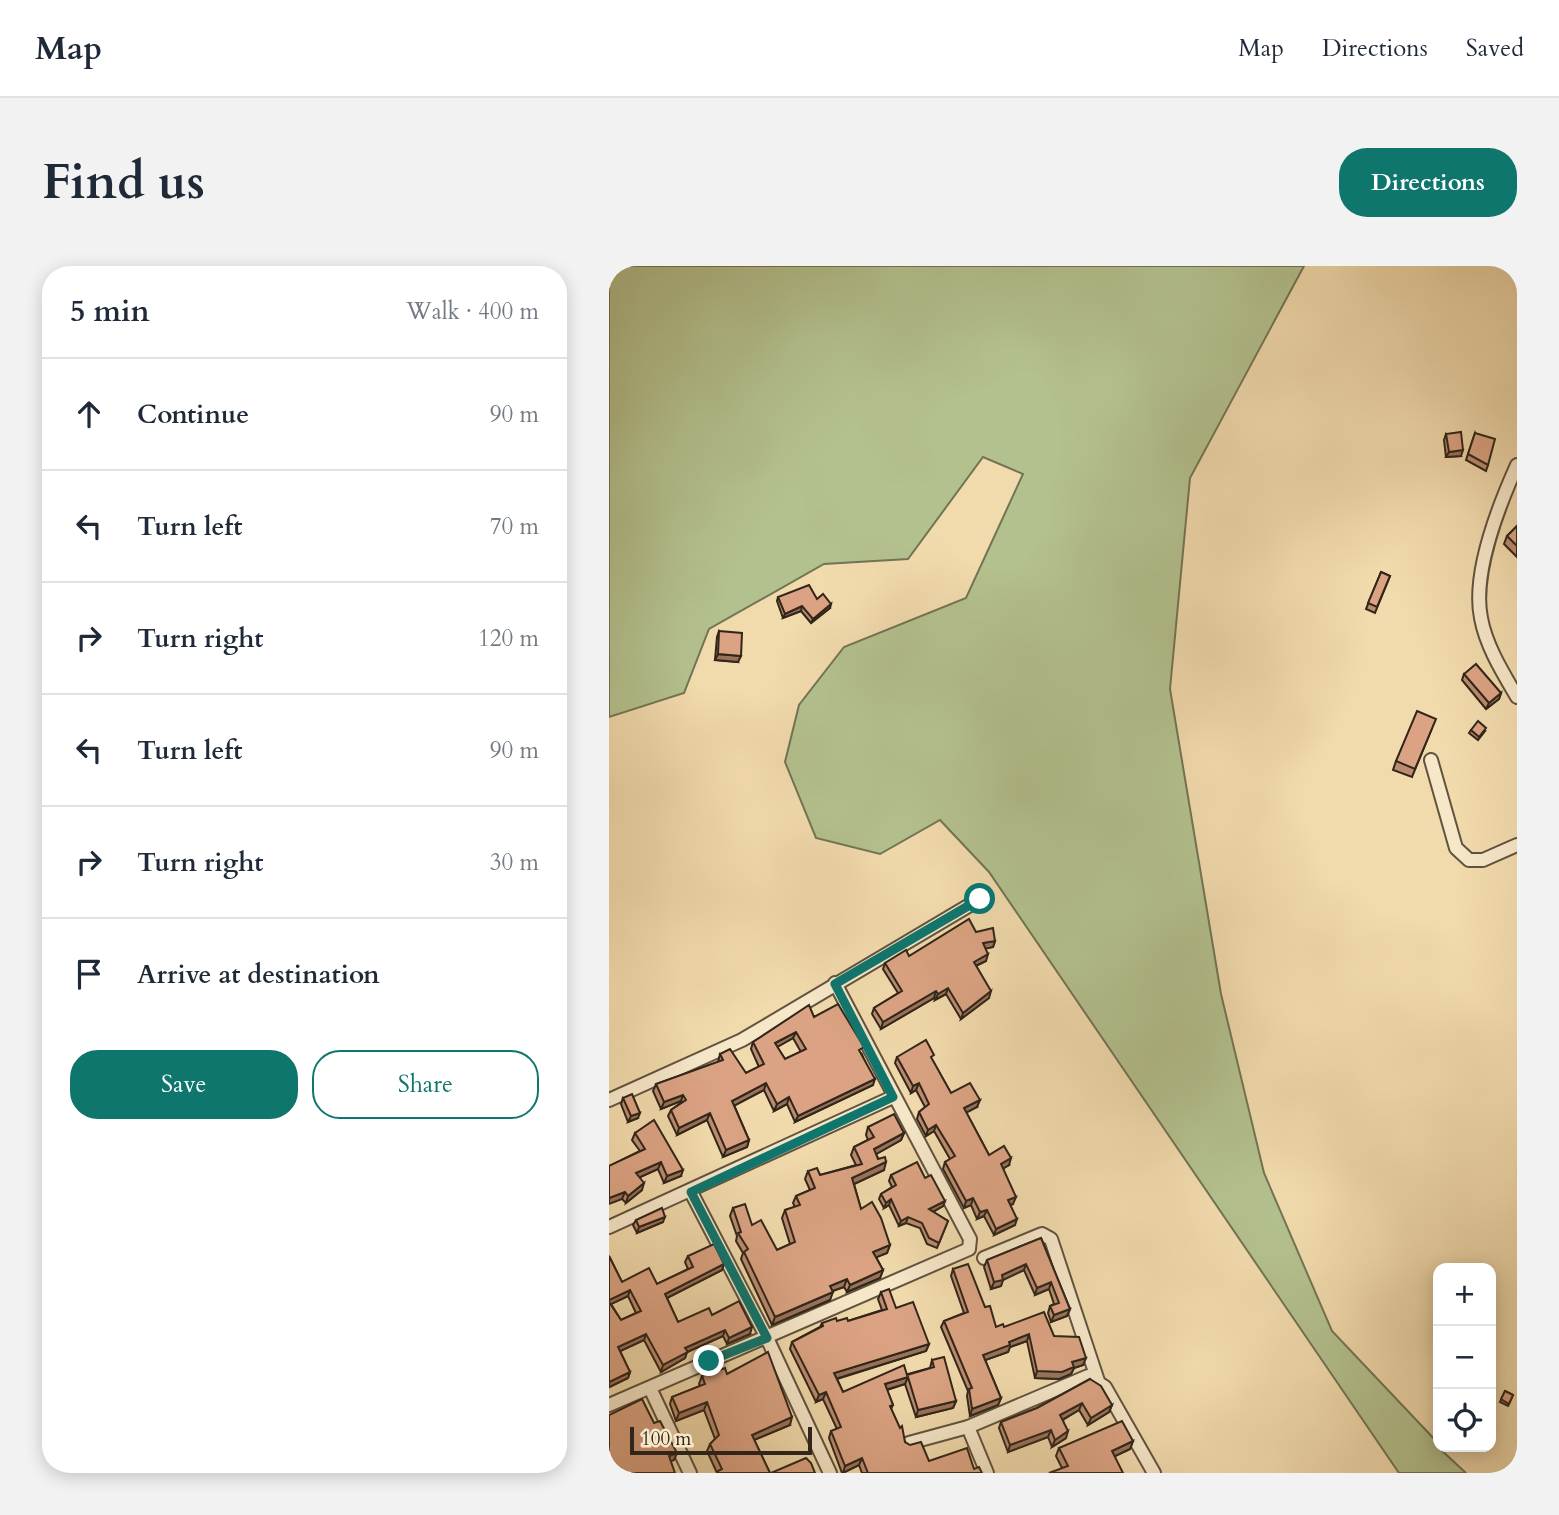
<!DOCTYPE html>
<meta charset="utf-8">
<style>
:root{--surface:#fff;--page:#f2f2f3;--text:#1f2937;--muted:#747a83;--line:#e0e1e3;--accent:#0f766e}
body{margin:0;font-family:Cardo,serif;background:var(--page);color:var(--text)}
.controls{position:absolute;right:21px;bottom:21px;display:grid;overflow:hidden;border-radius:14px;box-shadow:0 4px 18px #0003}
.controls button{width:63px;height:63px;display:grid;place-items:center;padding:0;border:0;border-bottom:2px solid var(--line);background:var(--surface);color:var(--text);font:35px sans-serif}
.scale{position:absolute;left:21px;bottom:18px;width:182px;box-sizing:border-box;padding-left:7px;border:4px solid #312619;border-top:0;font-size:19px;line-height:24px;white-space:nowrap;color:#312619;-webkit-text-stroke:5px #f6e7c9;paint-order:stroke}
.stop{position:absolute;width:21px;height:21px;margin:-16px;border:5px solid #0f766e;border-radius:50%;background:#fff}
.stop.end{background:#0f766e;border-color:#fff;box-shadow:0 2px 7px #0008}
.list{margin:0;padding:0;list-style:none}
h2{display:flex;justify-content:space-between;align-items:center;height:91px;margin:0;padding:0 28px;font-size:30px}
h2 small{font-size:23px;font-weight:400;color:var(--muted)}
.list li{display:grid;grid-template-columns:46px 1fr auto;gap:21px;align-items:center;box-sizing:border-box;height:112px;padding:0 28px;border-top:2px solid var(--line)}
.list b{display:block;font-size:26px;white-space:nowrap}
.list em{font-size:23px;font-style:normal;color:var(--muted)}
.actions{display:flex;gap:14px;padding:21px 28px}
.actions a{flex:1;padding:16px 0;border:2px solid var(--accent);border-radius:28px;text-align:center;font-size:24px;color:var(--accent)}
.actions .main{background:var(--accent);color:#fff}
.icon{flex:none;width:38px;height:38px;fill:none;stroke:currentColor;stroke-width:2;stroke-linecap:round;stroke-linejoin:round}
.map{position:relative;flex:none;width:908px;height:1207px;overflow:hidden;border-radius:28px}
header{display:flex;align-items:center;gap:42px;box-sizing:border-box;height:98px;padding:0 35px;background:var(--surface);border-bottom:2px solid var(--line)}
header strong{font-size:33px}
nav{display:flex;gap:38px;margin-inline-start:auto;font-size:24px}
.intro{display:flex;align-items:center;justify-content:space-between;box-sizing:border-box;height:168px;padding:0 42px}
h1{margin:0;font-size:49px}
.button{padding:18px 32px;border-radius:28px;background:var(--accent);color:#fff;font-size:24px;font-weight:700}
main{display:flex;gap:42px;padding:0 42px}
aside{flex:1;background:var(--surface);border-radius:28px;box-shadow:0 4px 18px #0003}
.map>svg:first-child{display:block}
</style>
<header>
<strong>Map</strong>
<nav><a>Map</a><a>Directions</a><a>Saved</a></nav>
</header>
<div class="intro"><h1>Find us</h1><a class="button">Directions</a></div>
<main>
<aside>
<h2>5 min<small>Walk · 400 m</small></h2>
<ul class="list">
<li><svg class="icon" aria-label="ahead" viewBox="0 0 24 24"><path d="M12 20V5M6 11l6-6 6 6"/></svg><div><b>Continue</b></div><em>90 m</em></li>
<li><svg class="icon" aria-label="left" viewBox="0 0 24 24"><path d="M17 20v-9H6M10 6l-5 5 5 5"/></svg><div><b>Turn left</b></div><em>70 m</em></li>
<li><svg class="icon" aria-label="right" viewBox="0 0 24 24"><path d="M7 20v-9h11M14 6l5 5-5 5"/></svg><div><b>Turn right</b></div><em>120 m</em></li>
<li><svg class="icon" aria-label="left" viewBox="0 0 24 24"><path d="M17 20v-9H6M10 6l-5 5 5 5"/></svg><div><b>Turn left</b></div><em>90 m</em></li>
<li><svg class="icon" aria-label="right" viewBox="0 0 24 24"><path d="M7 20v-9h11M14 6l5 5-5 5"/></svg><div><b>Turn right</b></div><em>30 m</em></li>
<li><svg class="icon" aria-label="arrive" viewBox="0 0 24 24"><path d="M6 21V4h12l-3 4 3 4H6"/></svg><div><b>Arrive at destination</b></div></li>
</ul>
<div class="actions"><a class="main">Save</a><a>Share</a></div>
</aside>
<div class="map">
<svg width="908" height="1207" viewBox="0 0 908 1207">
<rect width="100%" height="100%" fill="#f1daac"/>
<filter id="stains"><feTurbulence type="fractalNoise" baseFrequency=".00286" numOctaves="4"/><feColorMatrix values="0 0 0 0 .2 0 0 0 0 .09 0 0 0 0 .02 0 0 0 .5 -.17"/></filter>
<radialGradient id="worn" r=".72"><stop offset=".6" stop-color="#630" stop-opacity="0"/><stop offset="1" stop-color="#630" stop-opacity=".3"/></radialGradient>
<polygon fill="#b3c18e" stroke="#727454" stroke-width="2" points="0,0 695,0 581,212 561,423 612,728 655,907 723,1065 829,1177 829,1181 857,1207 790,1207 380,606 331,554 271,588 207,572 176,496 190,439 235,381 357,332 414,208 374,191 299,293 215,298 100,363 75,427 0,451"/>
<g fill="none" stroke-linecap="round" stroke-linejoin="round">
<defs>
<g id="minor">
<path d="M908,199C890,239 863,308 872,352C877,380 894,407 908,431"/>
<polyline points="822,494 847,582 860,594 874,594 908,579"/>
<polyline points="0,834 133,774 371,633"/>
<polyline points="82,926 158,1072 221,1207"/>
<polyline points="0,961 284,831"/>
<polyline points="375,992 433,968 442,973 489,1115"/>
<polyline points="41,1122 81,1207"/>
<polyline points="0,1139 360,983 361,973 226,717"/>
<polyline points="359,1161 378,1207"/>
<polyline points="300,1177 359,1161 479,1110 496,1121 545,1207"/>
</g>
</defs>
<use href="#minor" stroke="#61533e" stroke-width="16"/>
<use href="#minor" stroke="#f6e7c9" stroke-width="12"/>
</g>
<g fill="#bc8c71" stroke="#312619" stroke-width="2" fill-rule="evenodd">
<polygon points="866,167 879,199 877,205 857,194"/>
<polygon points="837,168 852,190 837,191 835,174"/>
<polygon points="908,260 908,291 895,278 898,270"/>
<polygon points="772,306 781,310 766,347 757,343"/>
<polygon points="169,331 208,333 221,342 202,357 192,345 174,352 168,335"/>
<polygon points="110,365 129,396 106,394 108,371"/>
<polygon points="855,408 892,427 890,433 877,443 853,414"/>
<polygon points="823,462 803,511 784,504 787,495"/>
<polygon points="862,464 876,465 869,474 860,467"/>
<polygon points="367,666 386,675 384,681 376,682 377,695 367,700 380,732 352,753 337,728 326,734 325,732 272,763 263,748 265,742 289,727 274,703 276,697 300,690"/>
<path d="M205,751L253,788L264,819L186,856L178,838L165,845L155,824L125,839L140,874L138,881L114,891L98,854L68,869L59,850L62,844L73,836L72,835L52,843L44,825L47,818L109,796L111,788L137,807L150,801L142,783L144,776ZM184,772L192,786L176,793L168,781Z"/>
<polygon points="288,791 323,794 342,827 368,841 357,846 380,889 400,899 394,902 404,938 401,939 406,959 385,969 375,950 368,953 362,939 355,942 334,903 336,896 341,893 325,865 317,870 308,853 310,846 316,841 307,824 302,827 286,797"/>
<polygon points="14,832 29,852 19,856 12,838"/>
<polygon points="259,861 295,867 292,874 267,888 275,904 245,918 252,943 281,979 278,987 267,991 274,1004 271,1012 238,1026 235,1021 223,1025 221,1034 163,1059 132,993 134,987 127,975 128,970 121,950 124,942 143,959 168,984 181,978 173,952 176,944 186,941 184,937 187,930 201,924 196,913 199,905 211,909 247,899 242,889 245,881 259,874 257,869"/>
<polygon points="26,867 72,910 55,917 49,903 31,911 33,924 17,937 13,933 0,900 31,885 23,874"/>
<polygon points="282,909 316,912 336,935 334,940 324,946 339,955 328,982 318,978 311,962 297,957 290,960 280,939 275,942 270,933 272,928 283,921 280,915"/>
<polygon points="27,954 54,956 28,967 24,959"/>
<polygon points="432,972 461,1043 458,1050 442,1056 439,1047 441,1040 445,1038 440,1023 426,1029 415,1004 394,1013 392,1020 382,1023 375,1001 378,994"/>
<path d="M0,990L13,1016L48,1018L79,1003L76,996L79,990L115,998L113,1004L58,1032L69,1056L103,1049L141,1068L118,1078L114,1070L78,1086L76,1092L52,1106L35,1074L11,1085L21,1106L19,1112L1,1121ZM19,1030L27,1047L12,1054L2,1038Z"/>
<polygon points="344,1003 376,1041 387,1061 395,1061 445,1070 474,1099 465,1102 462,1108 450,1113 426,1112 418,1075 401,1081 399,1086 376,1094 392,1132 389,1139 361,1150 358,1130 359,1125 332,1061 335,1055 355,1047 342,1010"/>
<polygon points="272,1026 320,1078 317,1085 228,1113 234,1126 321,1102 323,1094 347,1135 344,1142 307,1151 296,1118 278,1124 284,1139 282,1143 296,1176 320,1195 365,1203 373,1207 253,1207 250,1199 233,1207 220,1172 222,1165 228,1163 214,1133 207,1136 181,1083 183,1076 211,1061 213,1057 239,1055 273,1044 269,1033"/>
<polygon points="118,1108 181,1159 145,1174 161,1207 108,1207 98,1185 101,1178 106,1173 95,1144 67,1155 61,1138 63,1131 91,1120 90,1118 93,1110"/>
<polygon points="481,1113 503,1139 500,1146 479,1159 470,1144 454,1154 457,1172 443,1181 439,1171 399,1186 390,1162 392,1156 428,1142"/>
<polygon points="896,1125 904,1129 899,1140 891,1136"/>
<polygon points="524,1175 521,1183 506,1190 453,1202 447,1190 450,1182"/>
</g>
<g fill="#99725c" stroke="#312619" stroke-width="2">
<polygon points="854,184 852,190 837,191 840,186"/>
<polygon points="222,338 221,342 202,357 204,353"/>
<polygon points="193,340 192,345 174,352 176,348"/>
<polygon points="109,388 132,390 129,396 106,394"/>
<polygon points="892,427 890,433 877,443 880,437"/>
<polygon points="386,675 384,681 371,684 374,677"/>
<polygon points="379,688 377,695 362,702 365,696"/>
<polygon points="339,722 337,728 326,734 329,728"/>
<polygon points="327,725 325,732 272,763 274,756"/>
<polygon points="382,725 380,732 352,753 354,747"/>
<polygon points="187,766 184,772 163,784 166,777"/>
<polygon points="266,813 264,819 186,856 189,850"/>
<polygon points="157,817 155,824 121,842 123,835"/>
<polygon points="310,817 307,824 302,827 304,820"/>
<polygon points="74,829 72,835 52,843 55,836"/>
<polygon points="180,831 178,838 165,845 168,838"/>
<polygon points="371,834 368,841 353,849 355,842"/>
<polygon points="31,847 29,852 19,856 22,850"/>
<polygon points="101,847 98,854 68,869 70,862"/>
<polygon points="327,859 325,865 317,870 319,864"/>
<polygon points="295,867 292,874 262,891 265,883"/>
<polygon points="140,874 138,881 114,891 117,884"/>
<polygon points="402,892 400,899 390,905 392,898"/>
<polygon points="52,896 49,903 25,914 27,907"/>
<polygon points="277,896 275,904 241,920 243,912"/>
<polygon points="74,904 72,910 55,917 58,910"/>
<polygon points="35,917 33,924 17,937 19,930"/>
<polygon points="16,926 13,933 0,938 0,932"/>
<polygon points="407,931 404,938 397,941 399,934"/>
<polygon points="364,932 362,939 355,942 357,935"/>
<polygon points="282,933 280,939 275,942 277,937"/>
<polygon points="336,935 334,940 318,949 320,943"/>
<polygon points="378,944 375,950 368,953 371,946"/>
<polygon points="56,951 54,956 28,967 30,961"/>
<polygon points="299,951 297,957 290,960 292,955"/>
<polygon points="408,953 406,959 385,969 387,963"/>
<polygon points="281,979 278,987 261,994 264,986"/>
<polygon points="115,998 113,1004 54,1034 56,1028"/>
<polygon points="417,998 415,1004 394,1014 392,1020 382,1023 385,1016 393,1009"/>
<polygon points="274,1004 271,1012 238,1026 241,1019"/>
<polygon points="238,1013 235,1021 218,1027 221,1020"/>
<polygon points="442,1016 440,1023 426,1029 428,1022"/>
<polygon points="21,1024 19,1030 0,1039 0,1034"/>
<polygon points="224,1026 221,1034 163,1059 166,1051"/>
<polygon points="461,1043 458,1050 442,1056 445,1049"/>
<polygon points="143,1061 141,1068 118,1078 120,1072"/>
<polygon points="116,1064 114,1070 78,1086 76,1092 52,1106 54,1099 76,1082"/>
<polygon points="37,1068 35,1074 7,1087 9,1081"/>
<polygon points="420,1068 418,1075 401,1081 399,1086 371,1096 374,1089 400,1076"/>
<polygon points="320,1078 317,1085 223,1114 225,1107"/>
<polygon points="477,1092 474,1099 465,1102 462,1108 450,1113 426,1112 428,1105"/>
<polygon points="21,1106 19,1112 0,1121 0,1116"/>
<polygon points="299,1111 296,1118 273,1125 276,1118"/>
<polygon points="217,1126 214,1133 207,1136 210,1129"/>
<polygon points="392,1132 389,1139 361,1150 363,1143"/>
<polygon points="347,1135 344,1142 307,1151 309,1144"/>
<polygon points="98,1136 95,1144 67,1155 70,1147"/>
<polygon points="473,1137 470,1144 449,1156 451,1149"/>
<polygon points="503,1139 500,1146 479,1159 482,1152"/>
<polygon points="183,1151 181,1159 140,1176 143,1169"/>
<polygon points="442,1164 439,1171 399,1186 401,1179"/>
<polygon points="459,1165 457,1172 443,1181 446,1174"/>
<polygon points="524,1175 521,1183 500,1193 503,1185"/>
<polygon points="68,1187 65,1194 58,1197 60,1190"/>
<polygon points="253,1192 250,1199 234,1207 236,1200"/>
</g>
<g fill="#dba383" stroke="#312619" stroke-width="2" fill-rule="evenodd">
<polygon points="852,166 854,184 840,186 837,168"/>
<polygon points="866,167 886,173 879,199 859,188"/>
<polygon points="908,260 908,280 898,270"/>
<polygon points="772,306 781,310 768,341 759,337"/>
<polygon points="200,319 208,333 214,328 222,338 204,353 193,340 176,348 169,331"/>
<polygon points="110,365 133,367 132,390 109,388"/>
<polygon points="867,398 892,427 880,437 855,408"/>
<polygon points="808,445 827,453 806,503 787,495"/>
<polygon points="869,455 877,462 870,471 862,464"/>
<polygon points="360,653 367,666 384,662 386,675 374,677 379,688 365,696 382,725 354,747 339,722 329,728 327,725 274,756 265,742 293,725 276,697 297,684 300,690"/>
<path d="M229,738L255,781L250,784L266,813L189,850L180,831L168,838L157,817L123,835L140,874L117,884L101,847L70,862L62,844L77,834L74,829L55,836L47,818L114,794L111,788L121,783L137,807L155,798L144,776L200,739L205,751ZM187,766L197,783L176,793L166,777Z"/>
<polygon points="317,774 325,789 322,791 342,827 361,817 371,834 355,842 380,889 395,880 402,892 392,898 407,931 399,934 408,953 387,963 378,944 371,946 364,932 357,935 336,896 346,890 327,859 319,864 310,846 320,838 310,817 304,820 288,791"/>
<polygon points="23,828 31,847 22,850 14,832"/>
<polygon points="285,848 295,867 265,883 269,893 276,891 277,896 243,912 252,943 263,936 272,952 281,979 264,986 274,1004 241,1019 238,1013 221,1020 224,1026 166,1051 135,986 139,983 129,967 132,966 124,942 136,938 143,959 152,954 168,984 186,976 176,944 191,939 187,930 206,922 199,905 208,902 211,909 253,898 245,881 265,871 259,861"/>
<polygon points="45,854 74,904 58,910 52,896 27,907 35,917 19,930 16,926 0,932 0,899 0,900 36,883 26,867"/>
<polygon points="308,896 316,912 322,909 336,935 320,943 339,955 330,977 320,972 313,957 299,951 292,955 282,933 277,937 272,928 287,919 282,909"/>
<polygon points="53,942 56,951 30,961 27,954"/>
<polygon points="432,972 461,1043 445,1049 441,1040 450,1037 442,1016 428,1022 417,998 393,1009 394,1014 385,1016 378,994"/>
<polygon points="105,978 115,998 56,1028 69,1056 100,1042 103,1049 130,1035 143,1061 120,1072 116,1064 76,1082 79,1086 54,1099 37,1068 9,1081 21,1106 0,1116 0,1036 12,1054 32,1045 21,1024 0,1034 0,990 13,1016 40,1002 48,1018 84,1001 79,990"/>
<polygon points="359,998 376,1041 381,1040 387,1061 394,1058 395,1061 435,1046 445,1070 470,1071 477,1092 463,1096 465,1101 453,1106 428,1105 420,1068 400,1076 401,1079 374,1089 392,1132 363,1143 360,1123 363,1122 335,1055 359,1046 344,1003"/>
<polygon points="280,1023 287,1042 304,1036 320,1078 225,1107 234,1126 295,1099 298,1109 325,1101 323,1094 335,1091 347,1135 309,1144 299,1111 276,1118 284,1139 281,1140 291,1162 293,1160 296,1176 301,1179 312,1176 320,1195 358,1182 365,1203 370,1201 373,1207 259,1207 253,1192 236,1200 222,1165 232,1161 217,1126 210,1129 183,1076 214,1060 213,1057 227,1052 228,1055 238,1052 239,1055 278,1043 272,1026"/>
<polygon points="159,1086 183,1151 143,1169 161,1207 109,1207 109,1205 113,1203 101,1178 110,1169 98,1136 70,1147 63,1131 96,1118 93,1110 116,1102 118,1108"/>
<polygon points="481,1113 492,1120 503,1139 482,1152 473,1137 451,1149 459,1165 446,1174 442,1164 401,1179 392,1156 428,1142"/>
<polygon points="896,1125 904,1129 900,1138 892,1133"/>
<polygon points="33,1133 45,1157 51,1155 68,1187 60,1190 66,1207 2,1207 0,1201 0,1149"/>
<polygon points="513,1155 524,1175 503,1185 514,1207 440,1207 459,1200 450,1182"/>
<polygon points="197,1192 202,1197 206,1207 162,1207"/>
</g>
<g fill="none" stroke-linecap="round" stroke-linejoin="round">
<polyline stroke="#0f766e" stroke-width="9" points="100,1095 158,1072 82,926 284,831 226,718 371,633"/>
</g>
<rect width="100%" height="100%" filter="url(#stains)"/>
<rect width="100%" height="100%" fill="url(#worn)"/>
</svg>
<div class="controls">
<button>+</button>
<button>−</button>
<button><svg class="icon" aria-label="locate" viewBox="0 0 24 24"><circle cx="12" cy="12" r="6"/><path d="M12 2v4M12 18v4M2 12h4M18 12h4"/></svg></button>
</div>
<div class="scale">100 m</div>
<div class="stop" style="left:371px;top:633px"></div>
<div class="stop end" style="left:100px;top:1095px"></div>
</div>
</main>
